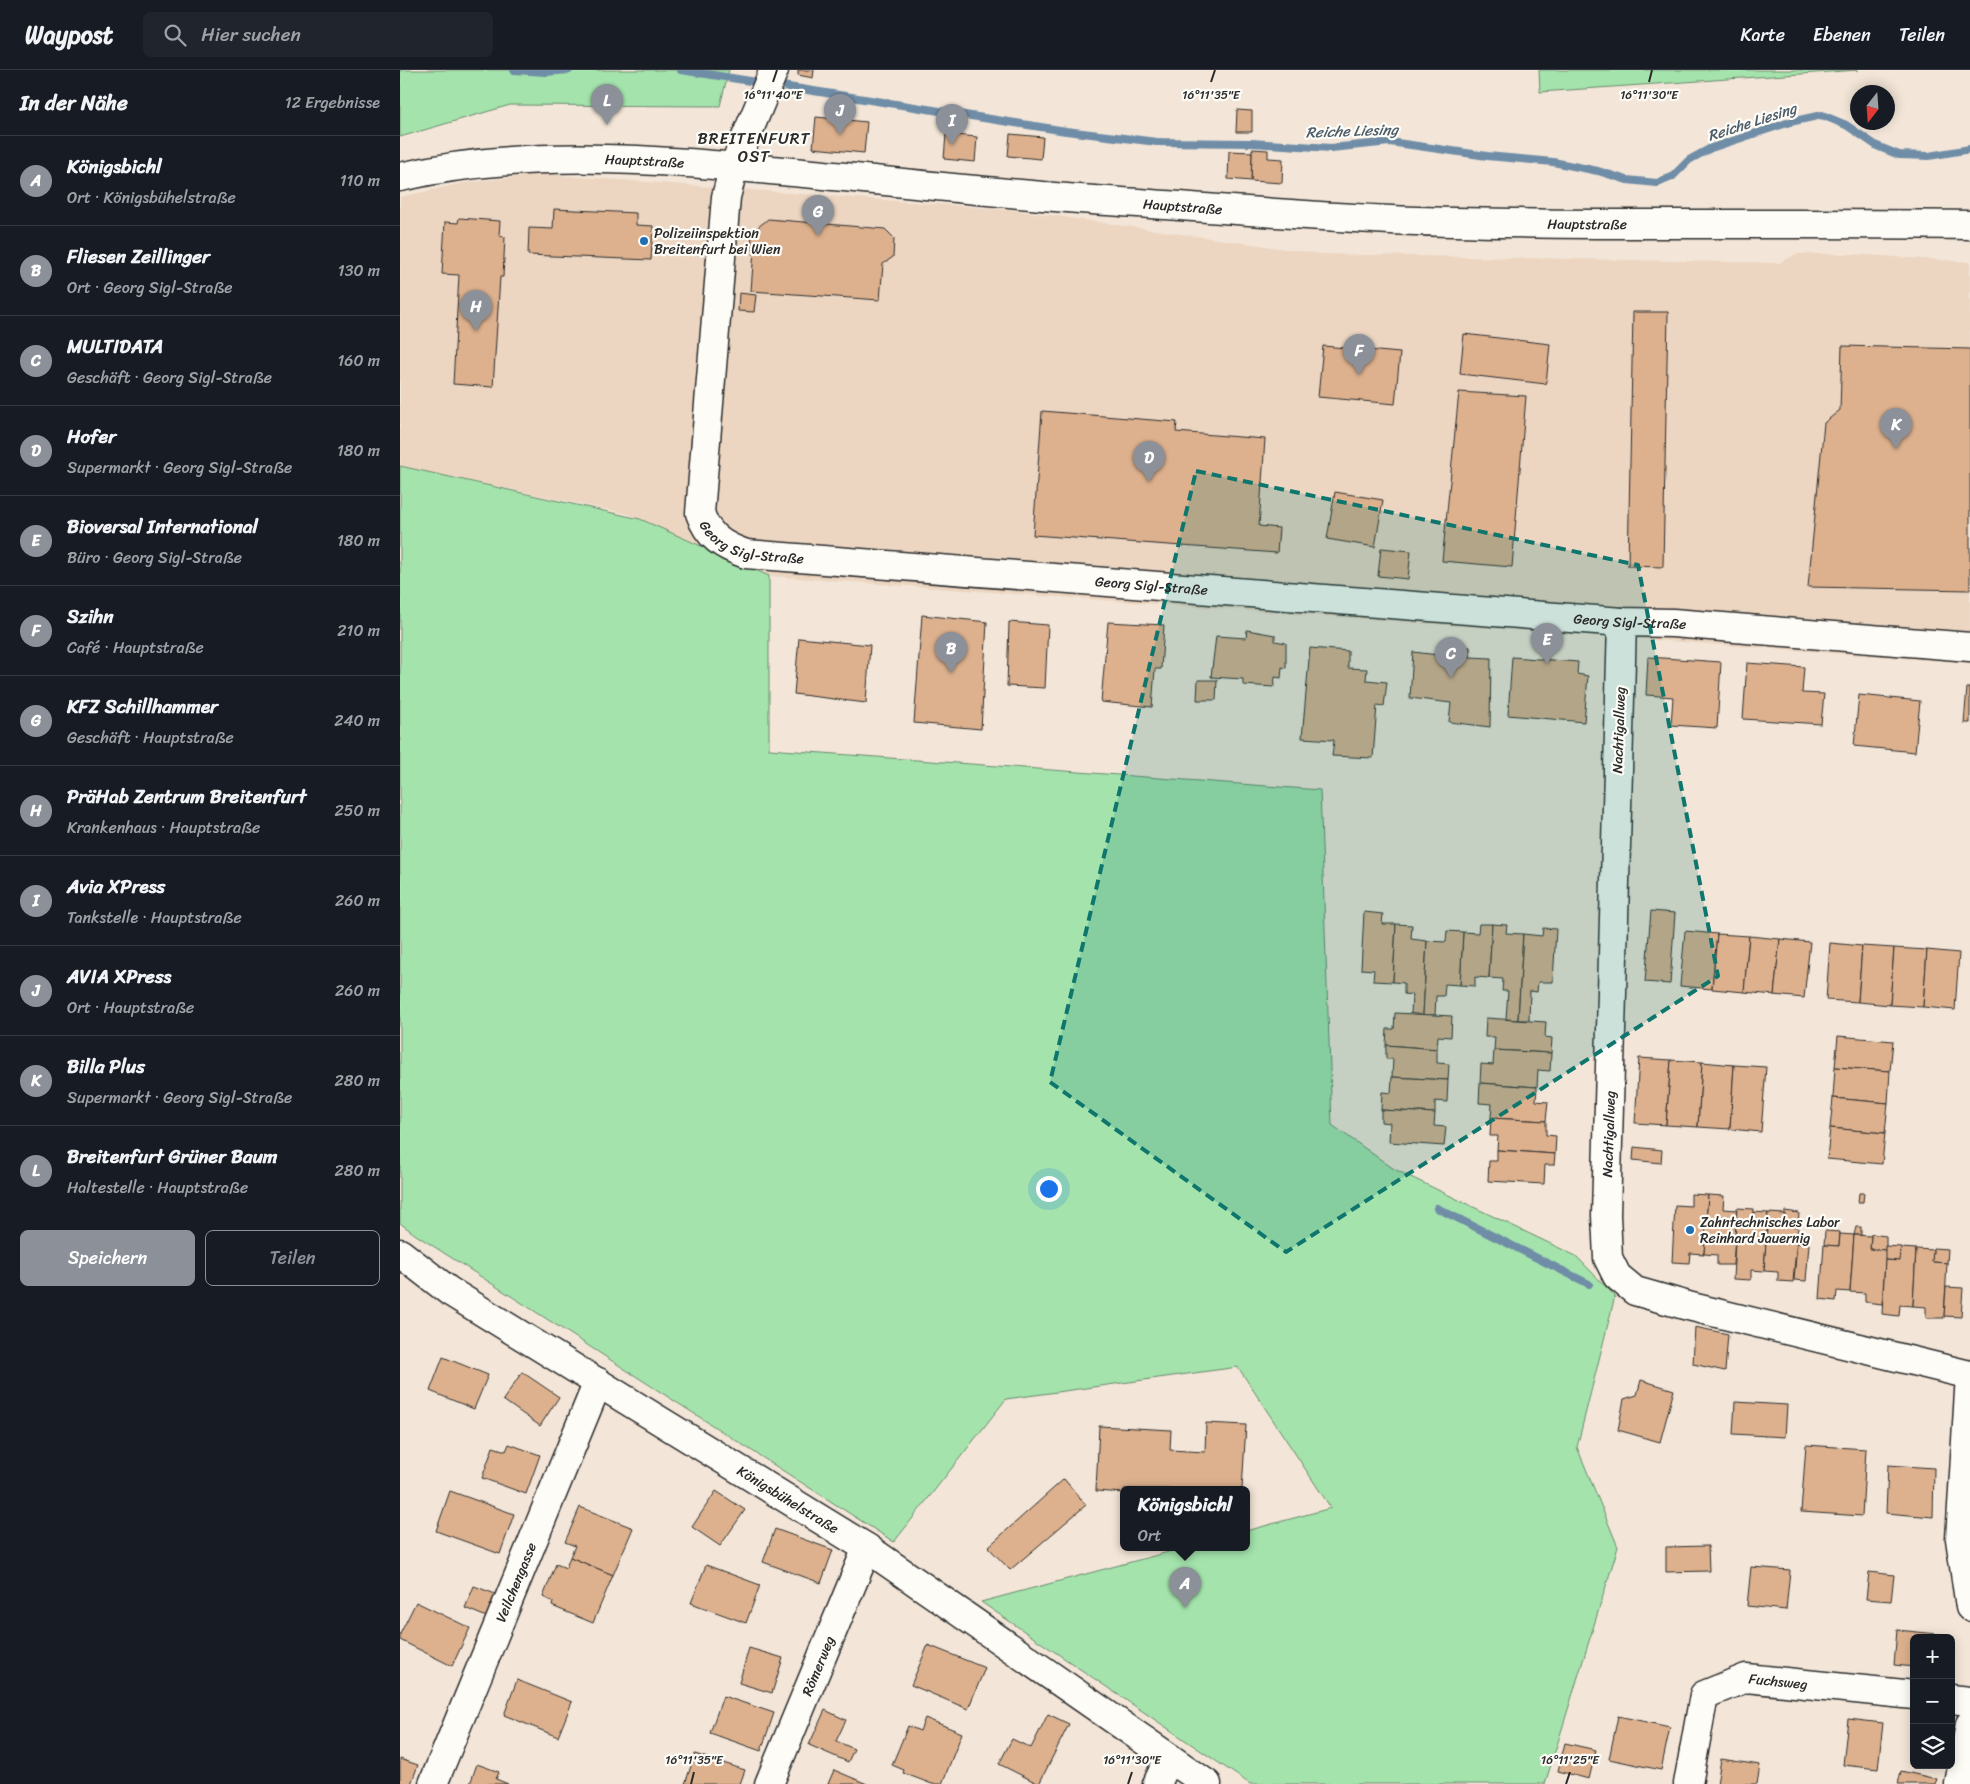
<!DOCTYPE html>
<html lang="de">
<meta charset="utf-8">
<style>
:root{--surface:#171b24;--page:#20242c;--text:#f1f3f6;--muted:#9ea1a6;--line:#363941;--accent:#8c9099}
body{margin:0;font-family:Sriracha,sans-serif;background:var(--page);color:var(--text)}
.controls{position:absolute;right:15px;bottom:15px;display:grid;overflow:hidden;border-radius:8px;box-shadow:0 2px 12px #0003}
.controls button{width:45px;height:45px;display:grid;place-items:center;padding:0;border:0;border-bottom:1px solid var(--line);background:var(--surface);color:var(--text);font:25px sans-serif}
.compass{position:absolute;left:1450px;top:15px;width:45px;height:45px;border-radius:50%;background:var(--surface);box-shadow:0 2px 12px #0003;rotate:197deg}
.you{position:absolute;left:648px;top:1118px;width:18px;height:18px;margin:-12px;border:4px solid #fff;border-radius:50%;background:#1a73e8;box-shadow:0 0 0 8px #1a73e833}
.badge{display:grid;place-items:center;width:32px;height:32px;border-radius:50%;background:var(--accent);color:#fff;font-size:16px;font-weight:700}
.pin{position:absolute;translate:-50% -41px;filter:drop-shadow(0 1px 2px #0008)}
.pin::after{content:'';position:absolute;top:26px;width:18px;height:15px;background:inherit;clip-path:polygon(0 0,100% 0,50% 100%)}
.popup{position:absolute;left:720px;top:1416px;width:130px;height:65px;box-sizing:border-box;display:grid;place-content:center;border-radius:8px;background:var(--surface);filter:drop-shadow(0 1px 4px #0005);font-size:16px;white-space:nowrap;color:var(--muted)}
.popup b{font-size:19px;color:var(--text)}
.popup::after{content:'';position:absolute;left:50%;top:100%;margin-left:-10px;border:10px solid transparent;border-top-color:var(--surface)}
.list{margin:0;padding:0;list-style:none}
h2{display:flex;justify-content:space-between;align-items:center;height:65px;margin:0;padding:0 20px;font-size:21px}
h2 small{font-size:16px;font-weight:400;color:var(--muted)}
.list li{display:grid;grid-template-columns:32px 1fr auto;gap:15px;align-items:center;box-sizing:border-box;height:90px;padding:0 20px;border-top:1px solid var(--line)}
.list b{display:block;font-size:19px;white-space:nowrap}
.list p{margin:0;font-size:16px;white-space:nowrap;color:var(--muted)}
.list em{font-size:16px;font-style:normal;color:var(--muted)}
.actions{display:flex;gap:10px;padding:15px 20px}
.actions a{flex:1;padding:11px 0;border:1px solid var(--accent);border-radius:8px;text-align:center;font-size:18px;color:var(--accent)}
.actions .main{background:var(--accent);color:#fff}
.icon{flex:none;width:28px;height:28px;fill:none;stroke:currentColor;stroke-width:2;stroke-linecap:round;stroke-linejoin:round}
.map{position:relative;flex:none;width:1570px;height:1714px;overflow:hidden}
header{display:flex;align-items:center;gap:30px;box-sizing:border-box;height:70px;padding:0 25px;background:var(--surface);border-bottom:1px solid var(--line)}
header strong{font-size:24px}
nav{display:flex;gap:28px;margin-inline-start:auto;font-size:18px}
.search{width:350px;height:45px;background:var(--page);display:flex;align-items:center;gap:12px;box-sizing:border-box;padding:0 18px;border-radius:8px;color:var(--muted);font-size:19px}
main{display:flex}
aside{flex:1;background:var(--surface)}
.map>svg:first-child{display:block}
</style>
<header>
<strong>Waypost</strong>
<div class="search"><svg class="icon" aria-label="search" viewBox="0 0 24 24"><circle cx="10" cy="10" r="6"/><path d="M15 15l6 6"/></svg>Hier suchen</div>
<nav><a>Karte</a><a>Ebenen</a><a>Teilen</a></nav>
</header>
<main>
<aside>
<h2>In der Nähe<small>12 Ergebnisse</small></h2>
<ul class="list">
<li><span class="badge">A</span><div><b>Königsbichl</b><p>Ort · Königsbühelstraße</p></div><em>110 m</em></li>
<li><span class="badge">B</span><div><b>Fliesen Zeillinger</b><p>Ort · Georg Sigl-Straße</p></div><em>130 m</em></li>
<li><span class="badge">C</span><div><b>MULTIDATA</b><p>Geschäft · Georg Sigl-Straße</p></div><em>160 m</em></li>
<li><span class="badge">D</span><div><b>Hofer</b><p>Supermarkt · Georg Sigl-Straße</p></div><em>180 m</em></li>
<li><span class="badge">E</span><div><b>Bioversal International</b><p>Büro · Georg Sigl-Straße</p></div><em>180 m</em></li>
<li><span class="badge">F</span><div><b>Szihn</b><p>Café · Hauptstraße</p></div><em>210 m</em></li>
<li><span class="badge">G</span><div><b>KFZ Schillhammer</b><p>Geschäft · Hauptstraße</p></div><em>240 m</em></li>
<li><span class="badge">H</span><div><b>PräHab Zentrum Breitenfurt</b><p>Krankenhaus · Hauptstraße</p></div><em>250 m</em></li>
<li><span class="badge">I</span><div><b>Avia XPress</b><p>Tankstelle · Hauptstraße</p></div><em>260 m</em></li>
<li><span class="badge">J</span><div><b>AVIA XPress</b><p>Ort · Hauptstraße</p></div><em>260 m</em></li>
<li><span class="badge">K</span><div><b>Billa Plus</b><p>Supermarkt · Georg Sigl-Straße</p></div><em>280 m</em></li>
<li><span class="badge">L</span><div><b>Breitenfurt Grüner Baum</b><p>Haltestelle · Hauptstraße</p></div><em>280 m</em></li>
</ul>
<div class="actions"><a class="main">Speichern</a><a>Teilen</a></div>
</aside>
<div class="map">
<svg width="1570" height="1714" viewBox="0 0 1570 1714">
<rect width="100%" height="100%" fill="#f3e6d8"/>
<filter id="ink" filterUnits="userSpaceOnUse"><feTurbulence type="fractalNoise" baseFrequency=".02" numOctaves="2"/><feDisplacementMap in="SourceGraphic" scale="10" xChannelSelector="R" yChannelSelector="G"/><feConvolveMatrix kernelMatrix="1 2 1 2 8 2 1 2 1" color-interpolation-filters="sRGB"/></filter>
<g filter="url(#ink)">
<polygon fill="#ecd6c2" points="142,104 615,140 921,184 1379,193 1396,184 1454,184 1570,192 1570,593 369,506 228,444 0,396 0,127 63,113"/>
<g fill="#a4e4ac" stroke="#68886c">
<polygon points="0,0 329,0 320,36 110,35 0,67"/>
<polygon points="1139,0 1458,0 1140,22"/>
<polygon points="0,396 240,449 369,506 369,679 920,720 932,1055 994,1099 1176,1186 1215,1226 1177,1377 1218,1477 1145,1714 850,1714 581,1532 787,1477 846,1477 846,1461 931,1438 838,1297 606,1329 494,1472 16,1165 0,1153"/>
</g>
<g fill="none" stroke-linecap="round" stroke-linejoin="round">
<g stroke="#6f8da7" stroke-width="8">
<polyline points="114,0 146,2 169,0"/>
<polyline points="281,0 666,61 757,72 851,73 931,78 990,72 1087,86 1153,92 1198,101 1227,110 1257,113 1272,107 1289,90 1311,78 1390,52 1422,45 1446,55 1477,76 1499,85 1529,86 1570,79"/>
<polyline points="1037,1138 1189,1214"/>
</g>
</g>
<g fill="#ddb18e" stroke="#2b2b2b">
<polygon points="398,0 414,0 413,8 398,5"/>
<polygon points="837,40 852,41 852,62 836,62"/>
<polygon points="416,47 467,52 464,83 413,78"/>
<polygon points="546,64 577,67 575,92 544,89"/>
<polygon points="610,64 643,67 641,89 608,86"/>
<polygon points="852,79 868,80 868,88 883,89 882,113 851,111"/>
<polygon points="829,81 852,82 851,111 828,109"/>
<polygon points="154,139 236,143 236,155 253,156 251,190 128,185 129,158 153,159"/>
<polygon points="59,148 100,151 99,166 105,167 103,207 100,207 93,317 53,314 59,205 42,204 45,152 58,153"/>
<polygon points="368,149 485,159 494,168 493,187 483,194 480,230 351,221 354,180 351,179 352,162"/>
<polygon points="339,223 356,225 354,242 338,241"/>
<polygon points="1233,242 1268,242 1263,497 1228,496"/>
<polygon points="1064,264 1150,274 1146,314 1060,304"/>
<polygon points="923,276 1000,283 995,334 918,327"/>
<polygon points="1442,276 1570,279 1570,520 1408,517 1424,353 1440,340"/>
<polygon points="1059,322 1126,326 1112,497 1042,491"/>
<polygon points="642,341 777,352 776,362 865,369 859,456 879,458 877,483 633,465"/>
<polygon points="935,422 983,430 975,477 927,469"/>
<polygon points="981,478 1011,481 1008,509 978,506"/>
<polygon points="522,545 587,552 581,659 514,653"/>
<polygon points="609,552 648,555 645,618 607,616"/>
<polygon points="708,552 764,555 761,599 755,599 752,637 701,632"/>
<polygon points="847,560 875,565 875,571 886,573 886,598 882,597 881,608 875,607 874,617 843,615 843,609 811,607 816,566 846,568"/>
<polygon points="399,568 470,575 466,633 394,624"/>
<polygon points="1047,576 1070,577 1070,587 1091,588 1090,657 1049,652 1051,633 1010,628 1013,582 1047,586"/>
<polygon points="910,578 948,581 948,598 967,599 966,610 987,612 984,636 977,635 973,688 932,686 934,670 902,668"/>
<polygon points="1112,587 1178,592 1177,604 1188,606 1184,652 1108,645"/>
<polygon points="1248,587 1321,592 1317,658 1271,655 1273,627 1246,625"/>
<polygon points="1347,593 1404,597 1402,623 1424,624 1421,654 1343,649"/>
<polygon points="798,610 817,610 816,630 797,630"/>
<polygon points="1567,618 1570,618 1570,653 1564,653"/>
<polygon points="1459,625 1520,631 1515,682 1454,676"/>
<polygon points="1251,841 1275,843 1270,914 1245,912"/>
<polygon points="964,842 983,844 982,854 996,854 993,912 973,911 974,900 961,899"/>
<polygon points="996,854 1012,855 1011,869 1027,871 1023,945 1011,944 1012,925 1004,924 1004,913 993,912"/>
<polygon points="1079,854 1092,854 1089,908 1075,907 1075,916 1060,915 1063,862 1078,863"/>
<polygon points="1092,854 1107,855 1106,863 1123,864 1118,950 1106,949 1108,921 1102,921 1103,909 1089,908"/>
<polygon points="1143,858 1156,859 1153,912 1138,912 1137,922 1130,921 1129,950 1118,950 1123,864 1142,866"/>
<polygon points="1047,861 1063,862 1060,915 1045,914 1044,926 1036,926 1035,945 1023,945 1027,871 1046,872"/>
<polygon points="1285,861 1317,864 1312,919 1280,916"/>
<polygon points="1317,864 1349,866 1344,922 1312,919"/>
<polygon points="1349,866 1380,869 1374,925 1344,922"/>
<polygon points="1380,869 1410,872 1404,928 1374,925"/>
<polygon points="1430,873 1462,876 1458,932 1426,930"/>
<polygon points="1462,876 1494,878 1490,935 1458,932"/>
<polygon points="1494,878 1527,880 1523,937 1490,935"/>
<polygon points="1527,880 1559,883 1555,940 1523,937"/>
<polygon points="995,943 1052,946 1051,967 1038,966 1037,979 986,975 987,959 994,959"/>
<polygon points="1086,948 1146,952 1145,967 1152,968 1151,983 1094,980 1095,967 1085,967"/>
<polygon points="1438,966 1493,971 1490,1001 1435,997"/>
<polygon points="986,975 1037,979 1037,993 1049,994 1048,1010 992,1007 993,989 986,989"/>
<polygon points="1094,980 1151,983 1150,1001 1138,1000 1137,1017 1080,1013 1081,994 1093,995"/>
<polygon points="1239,988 1271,990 1266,1055 1235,1053"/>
<polygon points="1271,990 1302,992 1298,1057 1266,1055"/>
<polygon points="1302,992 1334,995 1330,1059 1298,1057"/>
<polygon points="1334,995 1366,997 1361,1062 1330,1059"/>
<polygon points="1435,997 1490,1001 1488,1033 1433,1028"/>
<polygon points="992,1007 1048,1010 1047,1032 1035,1031 1035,1043 981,1040 982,1022 991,1023"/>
<polygon points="1080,1013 1137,1017 1136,1031 1148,1032 1146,1051 1091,1048 1092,1034 1079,1033"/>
<polygon points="1433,1028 1488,1033 1485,1063 1430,1058"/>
<polygon points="981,1040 1035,1043 1034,1056 1046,1057 1044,1076 989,1072 990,1053 981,1052"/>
<polygon points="1091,1048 1146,1051 1146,1065 1156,1066 1155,1084 1097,1080 1098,1066 1090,1066"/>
<polygon points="1430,1058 1485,1063 1482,1094 1427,1089"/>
<polygon points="1234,1077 1262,1080 1261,1093 1233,1090"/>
<polygon points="1097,1080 1155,1084 1154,1095 1145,1095 1144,1114 1088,1111 1089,1091 1097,1091"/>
<polygon points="1459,1123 1464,1123 1463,1132 1458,1132"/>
<polygon points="1291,1124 1308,1125 1304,1184 1290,1183 1289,1193 1272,1192 1275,1135 1291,1136"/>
<polygon points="1308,1125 1324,1126 1323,1139 1337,1140 1333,1195 1317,1195 1317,1185 1304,1184"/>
<polygon points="1337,1138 1353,1139 1353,1153 1336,1152"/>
<polygon points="1385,1141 1399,1143 1398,1157 1384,1156"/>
<polygon points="1353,1142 1368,1143 1364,1201 1351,1200 1351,1210 1333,1209 1336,1152 1353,1153"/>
<polygon points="1368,1143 1385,1144 1384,1156 1398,1157 1393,1212 1378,1211 1378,1202 1364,1201"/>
<polygon points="1456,1157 1461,1157 1461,1165 1454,1165"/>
<polygon points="1425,1161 1440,1162 1439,1176 1424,1175"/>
<polygon points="1440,1164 1454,1165 1450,1222 1437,1221 1436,1231 1420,1229 1424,1175 1439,1176"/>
<polygon points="1471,1164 1486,1166 1486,1180 1470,1179"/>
<polygon points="1454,1165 1471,1166 1470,1179 1486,1180 1482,1234 1465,1232 1465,1223 1450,1222"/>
<polygon points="1397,1173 1409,1174 1406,1211 1394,1210"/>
<polygon points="1485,1176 1501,1177 1500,1191 1485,1190"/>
<polygon points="1501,1178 1516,1179 1513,1236 1500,1235 1499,1246 1482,1244 1485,1190 1500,1191"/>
<polygon points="1533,1178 1548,1179 1547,1193 1532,1192"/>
<polygon points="1516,1179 1533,1180 1532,1192 1547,1193 1544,1248 1526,1248 1526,1237 1513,1236"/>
<polygon points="1546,1217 1563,1218 1561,1247 1544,1246"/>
<polygon points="1295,1257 1328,1264 1325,1301 1293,1294"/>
<polygon points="43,1287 88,1305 74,1339 30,1321"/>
<polygon points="122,1302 159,1327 140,1356 103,1330"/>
<polygon points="1241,1310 1274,1320 1260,1372 1218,1360 1224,1329 1237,1325"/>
<polygon points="1335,1332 1387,1335 1385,1367 1333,1364"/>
<polygon points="806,1353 846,1355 842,1419 724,1419 724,1423 696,1421 699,1356 771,1360 770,1380 805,1382"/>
<polygon points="109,1374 140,1385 126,1424 82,1408 93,1377 106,1381"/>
<polygon points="1406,1375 1466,1379 1462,1446 1401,1442"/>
<polygon points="1488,1395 1534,1398 1533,1447 1486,1443"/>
<polygon points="664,1409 686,1435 610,1500 588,1477"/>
<polygon points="50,1421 114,1444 100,1484 36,1461"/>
<polygon points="316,1421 345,1440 320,1476 292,1457"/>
<polygon points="180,1437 233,1458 213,1505 170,1487 175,1476 165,1472"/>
<polygon points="375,1459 433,1480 421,1513 363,1492"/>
<polygon points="1308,1476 1309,1501 1266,1502 1266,1477"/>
<polygon points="170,1487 213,1505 193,1553 152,1536 153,1532 143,1527 156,1494 166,1498"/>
<polygon points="306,1495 360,1515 346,1553 291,1533"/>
<polygon points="1351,1497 1390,1500 1386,1540 1347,1536"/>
<polygon points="1469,1502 1494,1505 1491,1531 1466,1529"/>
<polygon points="74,1516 98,1525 89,1548 65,1538"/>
<polygon points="16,1532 70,1558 52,1596 0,1570 0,1564"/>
<polygon points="1497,1560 1548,1565 1548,1568 1514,1568 1514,1597 1494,1595"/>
<polygon points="528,1575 585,1598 568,1639 511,1615"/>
<polygon points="349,1578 383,1588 372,1623 339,1613"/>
<polygon points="117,1610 172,1632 158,1667 104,1645"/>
<polygon points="323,1626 374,1643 361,1681 310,1663"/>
<polygon points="425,1640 446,1650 436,1671 454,1679 448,1692 409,1675"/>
<polygon points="648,1644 669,1654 639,1714 599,1694 612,1669 631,1678"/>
<polygon points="1218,1646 1270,1657 1261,1700 1209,1689"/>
<polygon points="525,1648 562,1663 542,1714 532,1714 503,1703 504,1700 492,1695 508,1656 520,1661"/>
<polygon points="1448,1649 1483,1653 1478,1699 1443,1695"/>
<polygon points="1165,1673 1196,1680 1189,1709 1158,1701"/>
<polygon points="295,1684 345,1700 340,1714 285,1714"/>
<polygon points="0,1689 18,1695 11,1714 0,1714"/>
<polygon points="1321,1689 1360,1695 1357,1714 1317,1714"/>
<polygon points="77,1694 99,1702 96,1709 108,1714 70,1714"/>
<polygon points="434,1700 467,1714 428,1714"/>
<polygon points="1501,1701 1537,1709 1535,1714 1498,1714"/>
</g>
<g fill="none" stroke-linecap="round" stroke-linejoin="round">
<defs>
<g id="street">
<path id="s1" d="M374,0L334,96L326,127L300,443C308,467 323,476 346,484L1222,552L1273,553L1570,577"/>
<polyline points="1222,552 1206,1145 1208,1188 1217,1206 1235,1221 1288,1236 1570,1305"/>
<path id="s2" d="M0,1183L49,1221L467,1478L807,1714"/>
<polyline points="1570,1305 1560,1469 1570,1537"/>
<polyline points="1551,1629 1570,1631"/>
<path id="s3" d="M33,1714L198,1312"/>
<path id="s4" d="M369,1714L467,1478"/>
<polyline points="757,1714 769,1688"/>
<path id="s5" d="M1288,1714L1304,1625L1346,1608L1514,1625"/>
<polyline points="1559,1714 1570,1654"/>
</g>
<g id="secondary">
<path id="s6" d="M0,107C130,77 262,90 393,102C498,112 603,124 708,131C811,138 914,147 1016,151C1201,157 1385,152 1570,155"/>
</g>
</defs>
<use href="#street" stroke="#2b2b2b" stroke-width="31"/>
<use href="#secondary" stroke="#2b2b2b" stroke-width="31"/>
<use href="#street" stroke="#fdfcf7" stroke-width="28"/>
<use href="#secondary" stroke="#fdfcf7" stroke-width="28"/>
</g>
</g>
<path fill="#0f766e" fill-opacity="0.2" stroke="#0f766e" stroke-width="4" stroke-dasharray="10 6" stroke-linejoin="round" d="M796,401L1238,495L1318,906L886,1182L650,1012Z"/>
<path fill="none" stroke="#2b2b2b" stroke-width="2" d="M373,12L377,0M811,12L815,0M1249,12L1252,0M291,1714L294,1702M728,1714L732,1702M1166,1714L1170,1702"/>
<g fill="#1f6fb2" stroke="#fdfcf7" stroke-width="2">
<circle cx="244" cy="171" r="5"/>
<circle cx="1290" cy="1160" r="5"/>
</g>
<g text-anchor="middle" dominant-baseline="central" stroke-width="4.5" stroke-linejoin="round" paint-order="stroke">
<g font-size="14" fill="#2b2b2b" stroke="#fdfcf7">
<text stroke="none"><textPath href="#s6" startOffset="246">Hauptstraße</textPath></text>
<text stroke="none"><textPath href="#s6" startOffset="786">Hauptstraße</textPath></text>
<text stroke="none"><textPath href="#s6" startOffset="1191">Hauptstraße</textPath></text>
<text stroke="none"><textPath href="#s1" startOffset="519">Georg Sigl-Straße</textPath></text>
<text stroke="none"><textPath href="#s1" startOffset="924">Georg Sigl-Straße</textPath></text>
<text stroke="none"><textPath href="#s1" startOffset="1404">Georg Sigl-Straße</textPath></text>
<text transform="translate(1219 660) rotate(-88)">Nachtigallweg</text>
<text transform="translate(1209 1064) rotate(-88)">Nachtigallweg</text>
<text stroke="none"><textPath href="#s2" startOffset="460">Königsbühelstraße</textPath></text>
<text stroke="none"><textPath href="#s3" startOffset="218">Veilchengasse</textPath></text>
<text stroke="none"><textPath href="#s4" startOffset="128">Römerweg</textPath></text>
<text stroke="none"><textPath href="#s5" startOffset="168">Fuchsweg</textPath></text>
</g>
<g font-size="14" fill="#2b2b2b" stroke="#fdfcf7" text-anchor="start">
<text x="254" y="163">Polizeiinspektion<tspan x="254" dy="16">Breitenfurt bei Wien</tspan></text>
<text x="1300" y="1152">Zahntechnisches Labor<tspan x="1300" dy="16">Reinhard Jauernig</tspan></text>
</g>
<g font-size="15" font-style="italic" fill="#4d5c69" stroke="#fdfcf7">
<text transform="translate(1352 52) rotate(-18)">Reiche Liesing</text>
<text transform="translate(952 61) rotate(-2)">Reiche Liesing</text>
</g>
<g font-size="16" letter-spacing="1" fill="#2b2b2b" stroke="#fdfcf7">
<text x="354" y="68">BREITENFURT<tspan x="354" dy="18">OST</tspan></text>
</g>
</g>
<g font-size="12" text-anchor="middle" fill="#2b2b2b" stroke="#fdfcf7" stroke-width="4.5" stroke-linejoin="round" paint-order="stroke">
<text x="373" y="29">16°11'40"E</text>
<text x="811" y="29">16°11'35"E</text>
<text x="1249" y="29">16°11'30"E</text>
<text x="294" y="1694">16°11'35"E</text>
<text x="732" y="1694">16°11'30"E</text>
<text x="1170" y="1694">16°11'25"E</text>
</g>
</svg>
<div class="controls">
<button>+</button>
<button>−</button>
<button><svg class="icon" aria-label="layers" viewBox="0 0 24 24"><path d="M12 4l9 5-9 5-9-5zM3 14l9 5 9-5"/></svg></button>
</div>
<svg class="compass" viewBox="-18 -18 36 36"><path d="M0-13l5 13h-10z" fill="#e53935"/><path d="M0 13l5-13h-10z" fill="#9ea1a6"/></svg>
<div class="you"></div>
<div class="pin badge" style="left:785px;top:1538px">A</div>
<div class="popup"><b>Königsbichl</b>Ort</div>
<div class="pin badge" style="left:551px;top:603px">B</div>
<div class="pin badge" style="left:1051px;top:608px">C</div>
<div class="pin badge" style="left:749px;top:412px">D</div>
<div class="pin badge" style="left:1147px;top:594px">E</div>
<div class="pin badge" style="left:959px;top:305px">F</div>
<div class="pin badge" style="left:418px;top:166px">G</div>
<div class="pin badge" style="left:76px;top:261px">H</div>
<div class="pin badge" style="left:552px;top:75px">I</div>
<div class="pin badge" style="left:440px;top:65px">J</div>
<div class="pin badge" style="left:1496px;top:379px">K</div>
<div class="pin badge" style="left:207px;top:55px">L</div>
</div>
</main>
